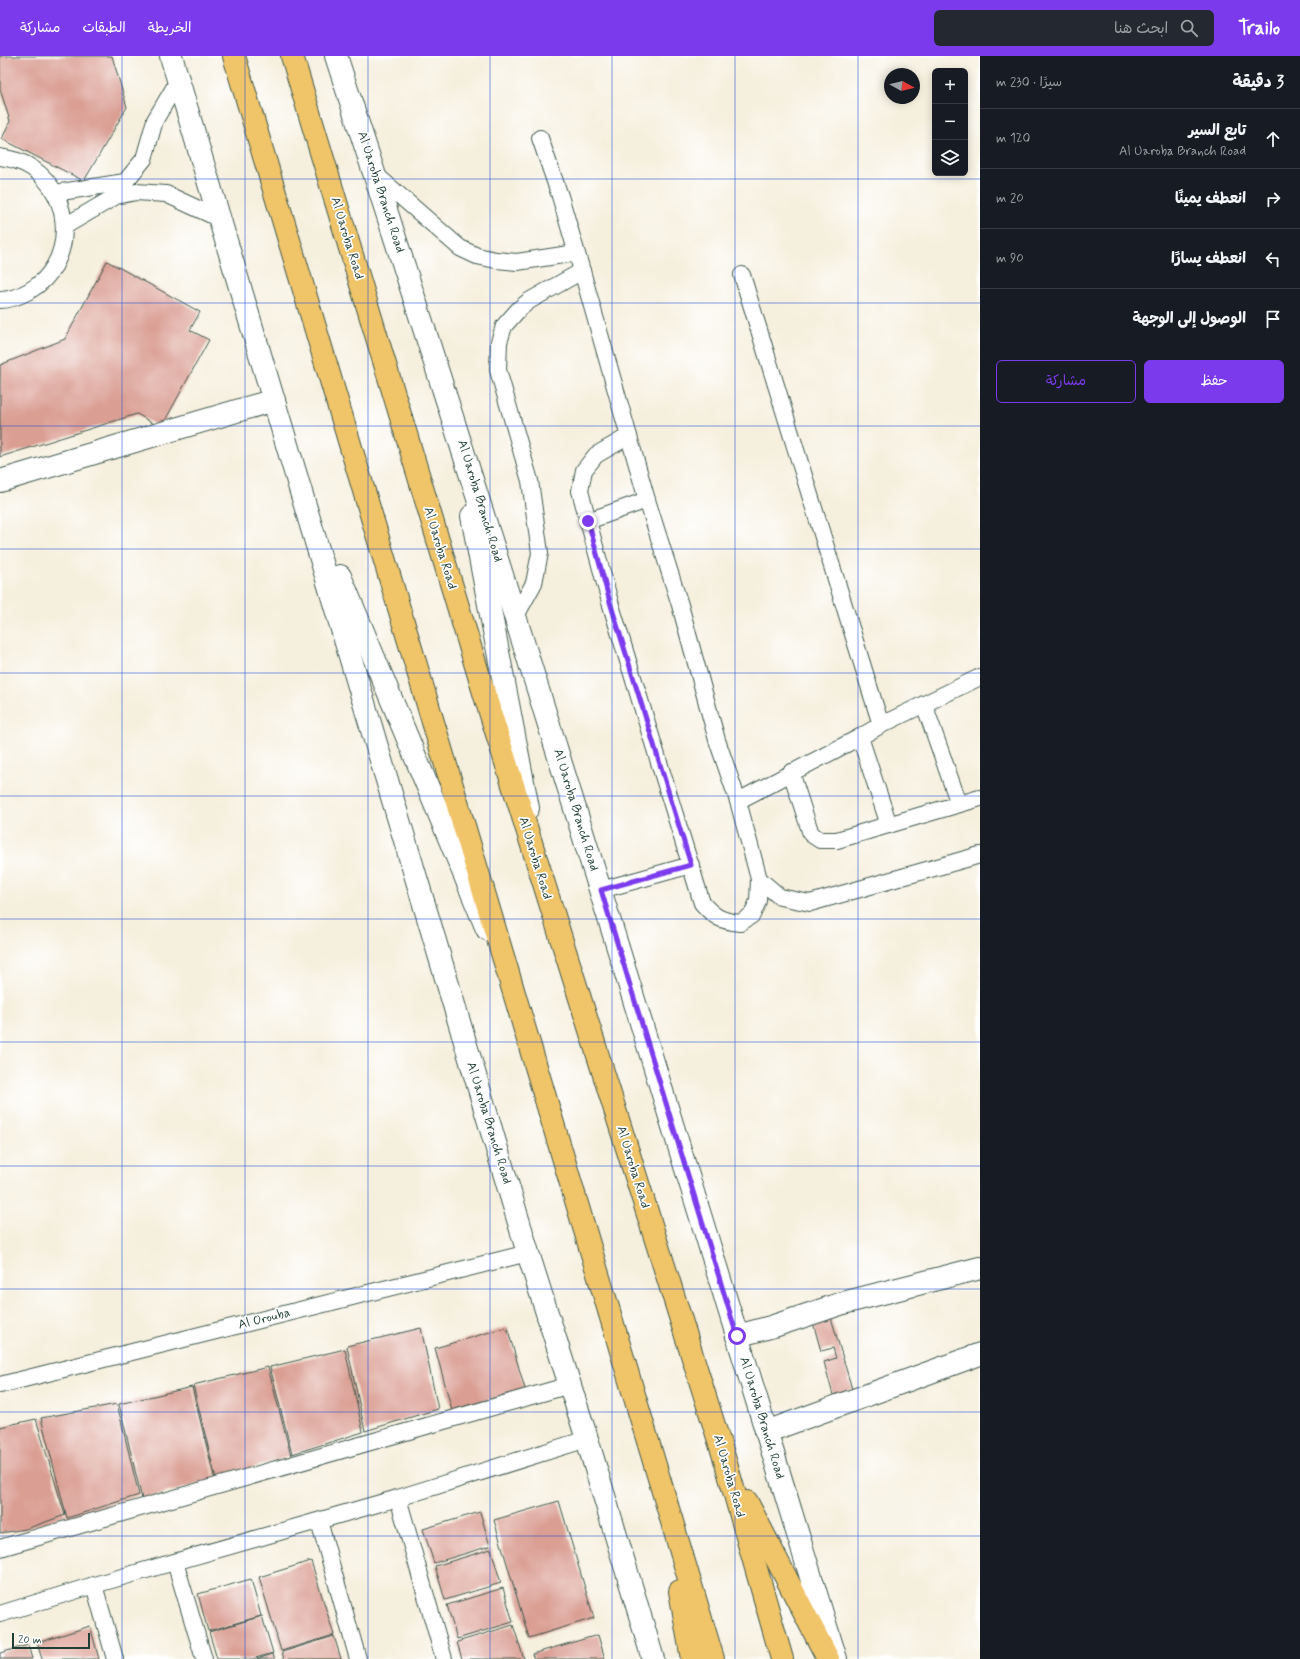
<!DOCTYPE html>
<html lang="ar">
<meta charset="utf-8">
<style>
:root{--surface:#171b24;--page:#242831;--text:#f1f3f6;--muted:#9ea1a6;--line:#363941;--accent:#7c3aed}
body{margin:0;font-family:Mynerve,"Playpen Sans Arabic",sans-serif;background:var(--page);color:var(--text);direction:rtl}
.controls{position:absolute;right:12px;top:12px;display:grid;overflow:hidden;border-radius:6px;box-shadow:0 2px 10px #0003}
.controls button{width:36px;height:36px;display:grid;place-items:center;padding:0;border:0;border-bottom:1px solid var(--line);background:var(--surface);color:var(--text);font:20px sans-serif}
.compass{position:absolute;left:884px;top:12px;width:36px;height:36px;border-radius:50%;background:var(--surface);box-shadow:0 2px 10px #0003;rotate:98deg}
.scale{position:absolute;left:12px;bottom:10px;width:78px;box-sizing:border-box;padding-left:4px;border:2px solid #1f3d34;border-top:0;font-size:11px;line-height:14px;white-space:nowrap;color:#1f3d34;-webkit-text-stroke:3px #fff;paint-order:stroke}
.stop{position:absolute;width:12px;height:12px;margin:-9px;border:3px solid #7c3aed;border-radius:50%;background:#fff}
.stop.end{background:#7c3aed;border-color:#fff;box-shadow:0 1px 4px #0008}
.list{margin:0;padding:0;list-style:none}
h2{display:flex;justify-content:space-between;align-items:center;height:52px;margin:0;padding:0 16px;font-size:17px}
h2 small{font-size:13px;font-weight:400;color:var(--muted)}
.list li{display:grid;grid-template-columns:26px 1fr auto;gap:12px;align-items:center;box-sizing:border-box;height:60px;padding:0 16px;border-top:1px solid var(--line)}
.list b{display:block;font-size:15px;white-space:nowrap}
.list p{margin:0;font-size:13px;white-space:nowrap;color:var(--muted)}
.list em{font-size:13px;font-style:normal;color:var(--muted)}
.actions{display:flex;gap:8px;padding:12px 16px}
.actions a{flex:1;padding:9px 0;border:1px solid var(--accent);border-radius:6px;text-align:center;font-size:14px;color:var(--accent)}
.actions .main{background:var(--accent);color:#fff}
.icon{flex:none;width:22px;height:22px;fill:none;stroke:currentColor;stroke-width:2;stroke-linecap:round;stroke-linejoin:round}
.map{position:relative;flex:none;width:980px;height:1603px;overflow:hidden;direction:ltr}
header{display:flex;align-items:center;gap:24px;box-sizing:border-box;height:56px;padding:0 20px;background:var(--accent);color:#fff}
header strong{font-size:19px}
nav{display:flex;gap:22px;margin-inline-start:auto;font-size:14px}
.search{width:280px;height:36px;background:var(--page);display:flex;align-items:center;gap:10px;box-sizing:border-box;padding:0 14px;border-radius:6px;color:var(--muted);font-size:15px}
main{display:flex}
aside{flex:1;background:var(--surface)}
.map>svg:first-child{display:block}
</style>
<header>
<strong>Trailo</strong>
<div class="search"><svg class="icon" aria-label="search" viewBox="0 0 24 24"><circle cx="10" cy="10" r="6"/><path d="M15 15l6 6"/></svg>ابحث هنا</div>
<nav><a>الخريطة</a><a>الطبقات</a><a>مشاركة</a></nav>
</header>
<main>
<aside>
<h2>3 دقيقة<small>سيرًا · 230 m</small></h2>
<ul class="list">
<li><svg class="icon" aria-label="ahead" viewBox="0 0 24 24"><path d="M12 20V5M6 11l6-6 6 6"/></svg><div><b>تابع السير</b><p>Al Uaroba Branch Road</p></div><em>120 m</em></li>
<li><svg class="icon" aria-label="right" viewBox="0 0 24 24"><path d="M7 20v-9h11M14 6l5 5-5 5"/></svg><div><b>انعطف يمينًا</b></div><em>20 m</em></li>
<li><svg class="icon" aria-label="left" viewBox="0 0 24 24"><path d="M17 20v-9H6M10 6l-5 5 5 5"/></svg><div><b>انعطف يسارًا</b></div><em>90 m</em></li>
<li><svg class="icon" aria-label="arrive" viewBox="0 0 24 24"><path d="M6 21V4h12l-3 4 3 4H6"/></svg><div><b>الوصول إلى الوجهة</b></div></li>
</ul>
<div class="actions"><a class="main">حفظ</a><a>مشاركة</a></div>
</aside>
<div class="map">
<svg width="980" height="1603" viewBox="0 0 980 1603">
<rect width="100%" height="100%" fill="#fff"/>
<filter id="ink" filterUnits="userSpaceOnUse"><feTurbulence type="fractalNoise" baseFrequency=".025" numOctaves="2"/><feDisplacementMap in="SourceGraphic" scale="8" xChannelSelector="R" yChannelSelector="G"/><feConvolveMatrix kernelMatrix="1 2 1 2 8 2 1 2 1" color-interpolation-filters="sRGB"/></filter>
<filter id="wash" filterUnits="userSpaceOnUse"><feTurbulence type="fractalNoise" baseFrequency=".012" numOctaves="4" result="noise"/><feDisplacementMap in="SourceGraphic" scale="16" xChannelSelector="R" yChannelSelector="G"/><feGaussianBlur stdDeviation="0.9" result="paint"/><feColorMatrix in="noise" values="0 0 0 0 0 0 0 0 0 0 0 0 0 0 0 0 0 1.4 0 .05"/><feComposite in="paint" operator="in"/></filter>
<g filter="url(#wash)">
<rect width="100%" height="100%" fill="#f5efdd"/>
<g id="blocks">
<g fill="#da9e93">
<polygon points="0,0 112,0 127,51 84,125 2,83 10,65 0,33"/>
<polygon points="107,205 200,256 190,274 209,284 161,372 137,358 0,401 0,309 65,283"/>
<polygon points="830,1258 852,1333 833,1339 824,1306 836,1302 833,1292 821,1295 812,1263"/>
<polygon points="507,1271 525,1333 452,1354 435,1292"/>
<polygon points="421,1272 438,1353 365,1375 347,1290"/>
<polygon points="345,1293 363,1376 292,1398 270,1311"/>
<polygon points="268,1311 291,1400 216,1423 193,1329"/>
<polygon points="192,1331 215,1424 142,1443 119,1348"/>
<polygon points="117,1348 139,1439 67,1462 41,1362"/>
<polygon points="36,1363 65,1459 26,1473 0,1477 0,1371"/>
<polygon points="559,1445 594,1562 529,1582 494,1464"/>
<polygon points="480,1456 490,1490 434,1507 423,1473"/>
<polygon points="491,1493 501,1527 445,1544 435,1510"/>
<polygon points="311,1505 334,1579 281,1595 259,1521"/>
<polygon points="251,1523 261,1560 208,1575 198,1538"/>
<polygon points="503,1532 513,1566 457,1583 447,1549"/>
<polygon points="262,1560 273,1597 252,1603 217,1603 209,1576"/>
<polygon points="513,1569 524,1603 462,1603 457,1586"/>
<polygon points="90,1570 99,1603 42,1603 37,1587"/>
<polygon points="598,1579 605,1603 534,1603 532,1598"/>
<polygon points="334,1580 341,1603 284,1603 282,1596"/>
<polygon points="28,1589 32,1603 0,1603 0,1597"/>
<polygon points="273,1598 275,1603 257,1603"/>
</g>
</g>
</g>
<g filter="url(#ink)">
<use href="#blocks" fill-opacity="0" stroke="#3f584d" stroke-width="1"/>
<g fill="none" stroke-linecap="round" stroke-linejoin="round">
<defs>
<g id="service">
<path d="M540,82L560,140L582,215L647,444L680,549L717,684L738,745L759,823L758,845L752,859L740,867C722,865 715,862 702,847L610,546L580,435L584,414L596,399L629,380"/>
<path d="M0,101C11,103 22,105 32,112C75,141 75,209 29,235C20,240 10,244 0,244"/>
<polyline points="375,118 460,192 477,200 496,204 517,206 576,197"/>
<polyline points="55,137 125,126 144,103 155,64 178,25"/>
<polyline points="65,170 116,140 136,136 166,138 220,163"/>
<polyline points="742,219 881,669"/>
<polyline points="588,465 647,444"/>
<polyline points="516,560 534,527 540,497 530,425 498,314 499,286 504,270 519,253 529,245 582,215"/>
<polyline points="924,648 959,748"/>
<polyline points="860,681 889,769"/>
<polyline points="791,716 811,778 820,784 837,784 980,742"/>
<polyline points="738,745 860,681 881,669 980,621"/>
<polyline points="759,823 780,841 810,847 980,799"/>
<polyline points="601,834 691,809"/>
<polyline points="0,1329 528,1197"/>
<polyline points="398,1442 444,1603"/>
<polyline points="319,1465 358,1603"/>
<polyline points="0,1492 570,1329"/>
<polyline points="175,1506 204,1603"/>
<polyline points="94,1529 115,1603"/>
<polyline points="0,1558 94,1529 398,1442 587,1383"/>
</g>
<g id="minor">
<polyline points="0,425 274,344"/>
<polyline points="737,1280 774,1270 843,1247 980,1212"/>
<polyline points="766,1376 980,1298"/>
</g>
<g id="tertiary">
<polyline points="171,0 528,1197 587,1383 653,1603"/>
<path d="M336,0C510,532 672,1068 836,1603"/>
<polyline points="472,460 528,752"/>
<polyline points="340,520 487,873"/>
</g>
<g id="primary">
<polyline points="234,0 713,1603"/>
<polyline points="292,0 485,640 725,1404 782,1603"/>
<polyline points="747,1446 828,1603"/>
<polyline points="680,1535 692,1603"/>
</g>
</defs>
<use href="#service" stroke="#3f584d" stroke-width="18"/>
<use href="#minor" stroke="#3f584d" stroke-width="24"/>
<use href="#tertiary" stroke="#3f584d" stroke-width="24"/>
<use href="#primary" stroke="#3f584d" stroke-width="24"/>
<use href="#service" stroke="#fff" stroke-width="16"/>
<use href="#minor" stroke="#fff" stroke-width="22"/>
<use href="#tertiary" stroke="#fff" stroke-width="22"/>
<use href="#primary" stroke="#f0c469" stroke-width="22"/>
</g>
</g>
<g fill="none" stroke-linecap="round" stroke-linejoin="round" filter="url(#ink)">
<polyline stroke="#7c3aed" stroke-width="5" points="588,465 610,546 691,809 601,834 737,1280"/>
</g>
<path fill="none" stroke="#1d4ed8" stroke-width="1" stroke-opacity="0.55" d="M122,0V1603M245,0V1603M368,0V1603M490,0V1603M612,0V1603M735,0V1603M858,0V1603M0,123H980M0,247H980M0,370H980M0,493H980M0,617H980M0,740H980M0,863H980M0,986H980M0,1110H980M0,1233H980M0,1356H980M0,1480H980"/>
<g text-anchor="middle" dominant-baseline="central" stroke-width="3.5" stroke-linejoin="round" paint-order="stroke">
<g font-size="13" fill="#1f3d34" stroke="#fff">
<text transform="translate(381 136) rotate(72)">Al Uaroba Branch Road</text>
<text transform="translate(347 182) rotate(73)">Al Uaroba Road</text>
<text transform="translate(480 445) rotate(73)">Al Uaroba Branch Road</text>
<text transform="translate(440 492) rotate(73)">Al Uaroba Road</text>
<text transform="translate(576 754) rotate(73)">Al Uaroba Branch Road</text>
<text transform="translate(535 802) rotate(73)">Al Uaroba Road</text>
<text transform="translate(489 1067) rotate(73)">Al Uaroba Branch Road</text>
<text transform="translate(633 1111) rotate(73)">Al Uaroba Road</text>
<text transform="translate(264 1263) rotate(-14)">Al Orouba</text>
<text transform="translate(762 1362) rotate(73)">Al Uaroba Branch Road</text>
<text transform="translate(729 1420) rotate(74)">Al Uaroba Road</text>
</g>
</g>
</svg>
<div class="controls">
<button>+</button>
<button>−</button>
<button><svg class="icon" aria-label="layers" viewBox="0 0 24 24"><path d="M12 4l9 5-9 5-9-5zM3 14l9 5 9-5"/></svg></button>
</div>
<svg class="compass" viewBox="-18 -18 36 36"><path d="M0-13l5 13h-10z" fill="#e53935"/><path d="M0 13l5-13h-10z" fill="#9ea1a6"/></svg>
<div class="scale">20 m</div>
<div class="stop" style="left:737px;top:1280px"></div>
<div class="stop end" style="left:588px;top:465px"></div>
</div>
</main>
